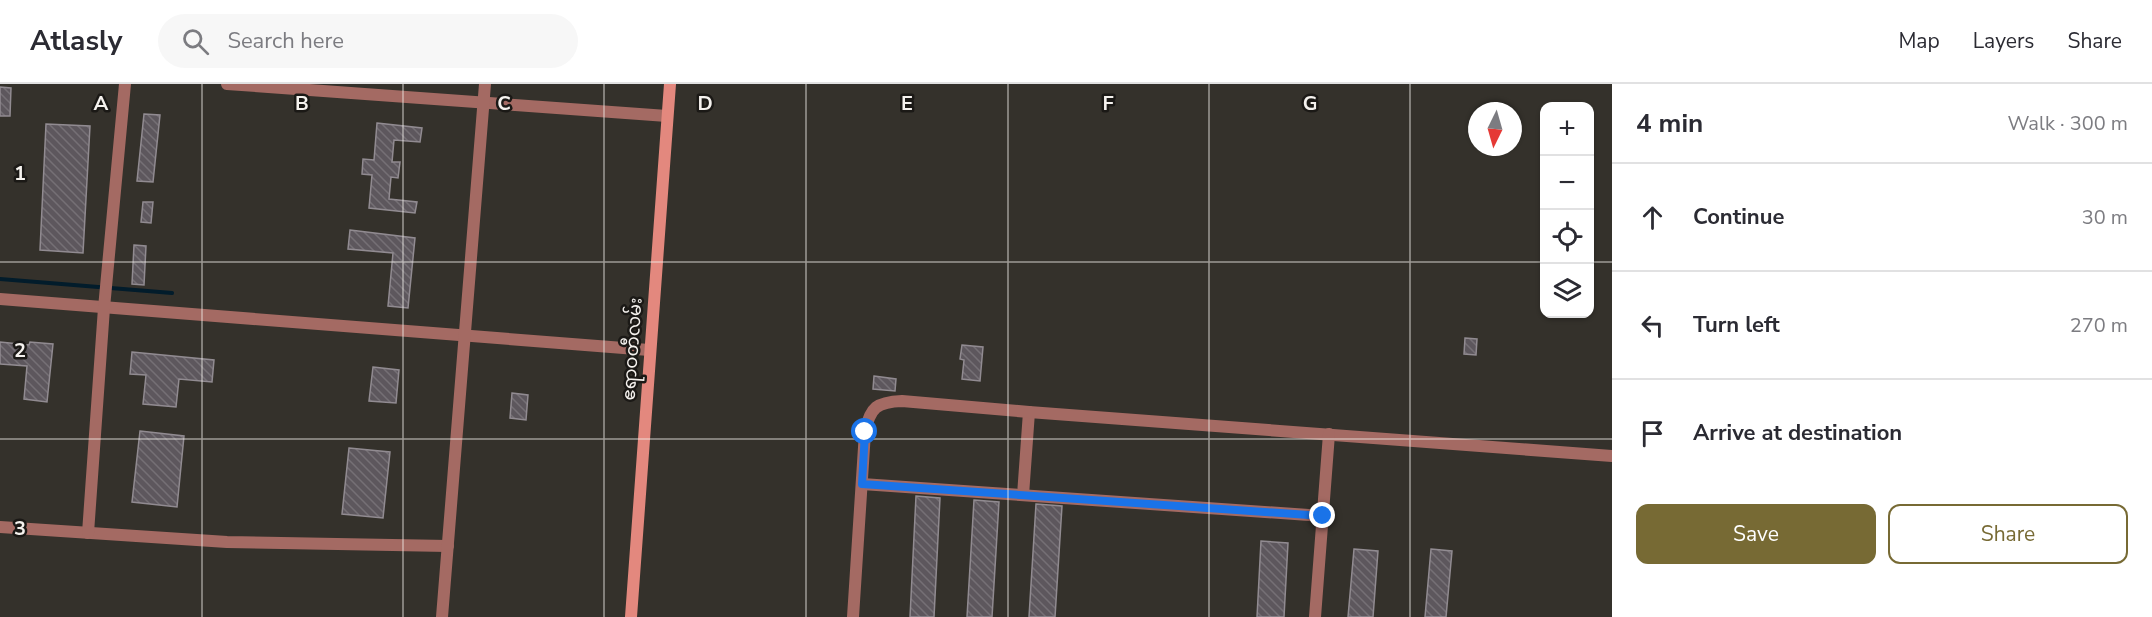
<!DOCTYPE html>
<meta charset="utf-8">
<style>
:root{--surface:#fff;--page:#f7f7f7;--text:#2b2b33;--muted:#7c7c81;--line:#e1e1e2;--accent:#776a34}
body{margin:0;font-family:"Nunito Sans","Noto Sans Myanmar",sans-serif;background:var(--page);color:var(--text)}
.controls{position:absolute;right:18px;top:18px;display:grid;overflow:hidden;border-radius:12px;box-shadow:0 2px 4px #0004}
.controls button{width:54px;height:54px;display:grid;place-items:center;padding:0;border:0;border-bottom:2px solid var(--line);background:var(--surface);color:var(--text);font:30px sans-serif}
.compass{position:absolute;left:1468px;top:18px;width:54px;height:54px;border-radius:50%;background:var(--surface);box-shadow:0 2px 4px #0004;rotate:185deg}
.stop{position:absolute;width:18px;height:18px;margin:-14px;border:4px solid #1a73e8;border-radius:50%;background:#fff}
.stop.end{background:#1a73e8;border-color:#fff;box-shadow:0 2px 6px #0008}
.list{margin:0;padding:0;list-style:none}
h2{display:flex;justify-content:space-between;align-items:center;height:78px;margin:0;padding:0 24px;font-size:26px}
h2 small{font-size:20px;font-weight:400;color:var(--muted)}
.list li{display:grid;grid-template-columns:39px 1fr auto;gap:18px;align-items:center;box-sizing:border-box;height:108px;padding:0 24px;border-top:2px solid var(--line)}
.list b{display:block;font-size:22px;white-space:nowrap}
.list em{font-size:20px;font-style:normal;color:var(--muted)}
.actions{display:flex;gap:12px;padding:18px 24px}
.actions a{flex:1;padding:14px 0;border:2px solid var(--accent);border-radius:12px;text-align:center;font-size:21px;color:var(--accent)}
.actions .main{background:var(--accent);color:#fff}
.icon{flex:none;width:33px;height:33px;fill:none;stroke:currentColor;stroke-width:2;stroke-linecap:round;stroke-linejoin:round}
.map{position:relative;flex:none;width:1612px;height:533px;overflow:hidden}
header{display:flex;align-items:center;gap:36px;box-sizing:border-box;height:84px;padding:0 30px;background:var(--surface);border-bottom:2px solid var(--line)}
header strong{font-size:28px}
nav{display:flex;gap:33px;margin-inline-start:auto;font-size:21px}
.search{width:420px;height:54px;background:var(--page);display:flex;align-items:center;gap:15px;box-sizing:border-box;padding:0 21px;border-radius:33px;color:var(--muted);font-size:22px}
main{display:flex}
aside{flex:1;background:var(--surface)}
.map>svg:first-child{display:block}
</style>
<header>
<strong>Atlasly</strong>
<div class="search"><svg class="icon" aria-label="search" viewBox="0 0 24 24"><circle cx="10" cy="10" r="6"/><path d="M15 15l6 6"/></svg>Search here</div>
<nav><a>Map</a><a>Layers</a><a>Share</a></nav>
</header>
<main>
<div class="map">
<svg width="1612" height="533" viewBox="0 0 1612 533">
<defs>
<pattern id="building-back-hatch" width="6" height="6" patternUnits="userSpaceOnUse" patternTransform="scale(1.5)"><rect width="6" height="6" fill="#5d575d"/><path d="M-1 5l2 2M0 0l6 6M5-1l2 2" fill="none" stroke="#757075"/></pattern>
</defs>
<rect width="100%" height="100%" fill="#34312b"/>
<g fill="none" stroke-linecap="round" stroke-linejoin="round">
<polyline stroke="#021c2b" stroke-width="4" points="0,195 172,209"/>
</g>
<g fill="url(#building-back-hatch)" stroke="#918b91" stroke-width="1.5">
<polygon points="0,3 11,4 10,32 0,32"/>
<polygon points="144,30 160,31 153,98 137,97"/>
<polygon points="377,39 422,44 420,58 394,56 392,78 400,78 398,94 391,93 389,115 417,118 415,129 369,124 372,91 362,90 363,75 374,76"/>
<polygon points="46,40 90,42 83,169 40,166"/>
<polygon points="143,118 153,118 151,139 141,138"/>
<polygon points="350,146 415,154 408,224 388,222 393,169 348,165"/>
<polygon points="134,161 146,162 144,201 132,200"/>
<polygon points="1465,254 1477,255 1476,271 1464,270"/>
<polygon points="0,258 29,261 30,258 53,260 47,318 24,315 27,282 0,280"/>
<polygon points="962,261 983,263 980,297 962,295 964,276 960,275"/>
<polygon points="132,268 214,276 212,298 179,295 176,323 143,320 146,291 130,290"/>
<polygon points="373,283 399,286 396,319 369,317"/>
<polygon points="874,292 896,295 895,307 873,305"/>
<polygon points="512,309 528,311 526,336 510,334"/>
<polygon points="140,347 184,352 177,423 132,418"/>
<polygon points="349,364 390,368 383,434 342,430"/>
<polygon points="916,412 940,414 934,533 910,533"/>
<polygon points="974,416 999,418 992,533 967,533"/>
<polygon points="1036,420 1062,422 1055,533 1029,533"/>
<polygon points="1261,457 1288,459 1284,533 1257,533"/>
<polygon points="1354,465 1378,467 1373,533 1348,533"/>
<polygon points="1431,465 1452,467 1446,533 1425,533"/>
</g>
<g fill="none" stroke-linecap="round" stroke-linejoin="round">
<g stroke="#a46a63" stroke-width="12">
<polyline points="227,0 667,32"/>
<polyline points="0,215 649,266"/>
<polyline points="862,400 1323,432"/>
<polyline points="1023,411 1029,328"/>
<polyline points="0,443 227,458 448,462"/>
<polyline points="88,449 104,224 125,0"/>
<polyline points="442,533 485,0"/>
<path d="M853,533L865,348C870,323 877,318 902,317L1029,328L1612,372"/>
<polyline points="1315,533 1329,350"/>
</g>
<polyline stroke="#e3887e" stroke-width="12" points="631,533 670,0"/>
</g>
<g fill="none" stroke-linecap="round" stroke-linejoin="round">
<polyline stroke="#1a73e8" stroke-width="8" points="865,348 862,400 1323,432"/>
</g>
<path fill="none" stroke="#f5f2ee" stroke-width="1.5" stroke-opacity="0.55" d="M202,0V533M403,0V533M604,0V533M806,0V533M1008,0V533M1209,0V533M1410,0V533M0,178H1544M1590,178H1612M0,355H1612"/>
<g text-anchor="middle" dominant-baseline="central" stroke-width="5" stroke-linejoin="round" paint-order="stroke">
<g font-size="18" fill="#f5f2ee" stroke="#1b1916">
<text transform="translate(632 265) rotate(-86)">ဧရာဝတီလမ်း</text>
</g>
</g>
<g font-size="20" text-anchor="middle" font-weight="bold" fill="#f5f2ee" stroke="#1b1916" stroke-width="5" stroke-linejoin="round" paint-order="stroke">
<text x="101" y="26">A</text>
<text x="302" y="26">B</text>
<text x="504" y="26">C</text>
<text x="705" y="26">D</text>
<text x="907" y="26">E</text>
<text x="1108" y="26">F</text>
<text x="1310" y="26">G</text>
<text x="20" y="96">1</text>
<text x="20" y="273">2</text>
<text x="20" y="451">3</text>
</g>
</svg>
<div class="controls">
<button>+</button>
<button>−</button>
<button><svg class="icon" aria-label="locate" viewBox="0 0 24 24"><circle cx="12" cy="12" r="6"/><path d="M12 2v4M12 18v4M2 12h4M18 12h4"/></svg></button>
<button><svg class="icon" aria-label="layers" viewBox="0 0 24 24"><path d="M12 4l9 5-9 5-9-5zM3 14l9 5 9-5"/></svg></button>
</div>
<svg class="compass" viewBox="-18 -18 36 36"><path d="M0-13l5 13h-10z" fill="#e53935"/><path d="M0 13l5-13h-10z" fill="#7c7c81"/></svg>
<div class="stop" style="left:865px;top:348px"></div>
<div class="stop end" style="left:1323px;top:432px"></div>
</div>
<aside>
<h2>4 min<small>Walk · 300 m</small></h2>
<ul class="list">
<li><svg class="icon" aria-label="ahead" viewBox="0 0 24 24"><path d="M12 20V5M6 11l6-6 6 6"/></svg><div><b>Continue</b></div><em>30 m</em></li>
<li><svg class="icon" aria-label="left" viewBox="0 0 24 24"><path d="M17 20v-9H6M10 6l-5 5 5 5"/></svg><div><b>Turn left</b></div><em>270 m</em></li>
<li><svg class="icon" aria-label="arrive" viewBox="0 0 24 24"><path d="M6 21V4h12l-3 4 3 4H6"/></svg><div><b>Arrive at destination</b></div></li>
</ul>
<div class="actions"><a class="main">Save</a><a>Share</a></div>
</aside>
</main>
